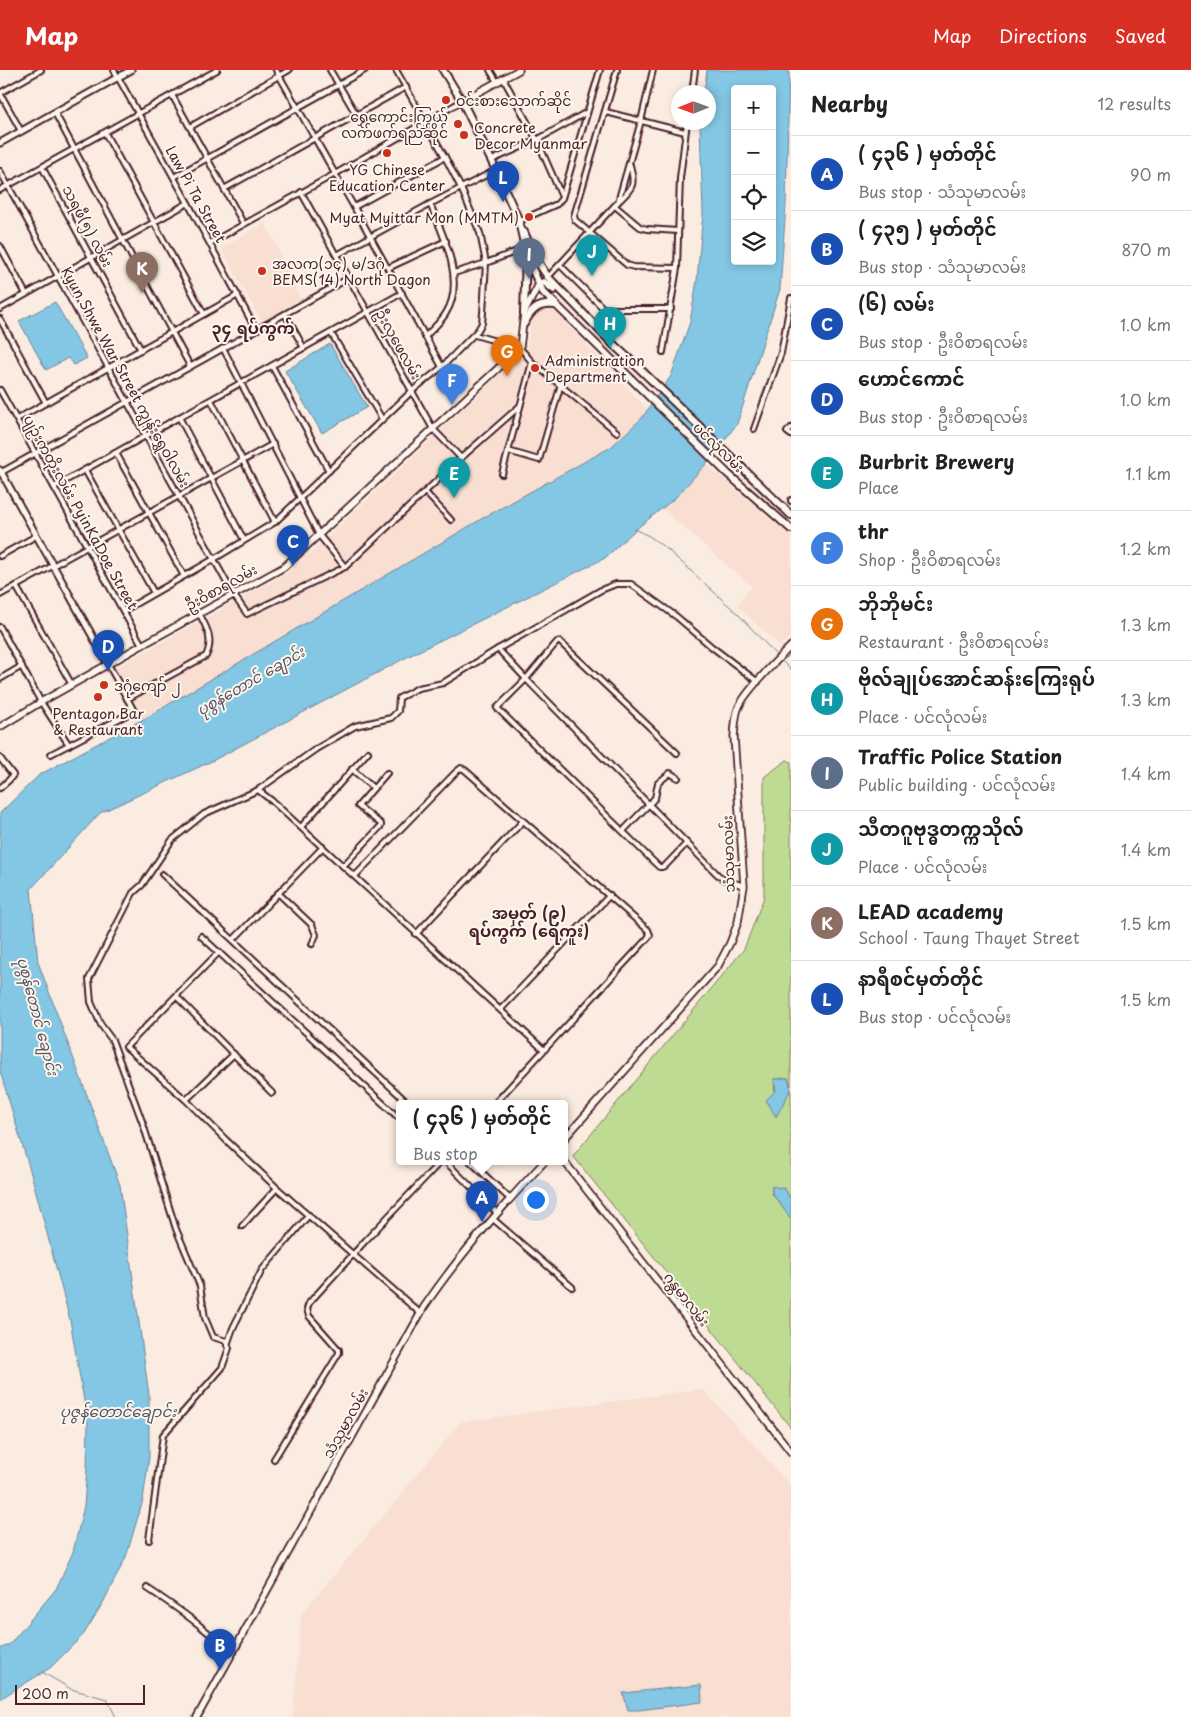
<!DOCTYPE html>
<meta charset="utf-8">
<style>
:root{--surface:#fff;--page:#f6f6f6;--text:#222;--muted:#767676;--line:#e0e0e0;--accent:#d93025}
body{margin:0;font-family:"Playpen Sans","Noto Sans Myanmar",sans-serif;background:var(--page);color:var(--text)}
.controls{position:absolute;right:15px;top:15px;display:grid;overflow:hidden;border-radius:5px;box-shadow:0 2px 8px #0003}
.controls button{width:45px;height:45px;display:grid;place-items:center;padding:0;border:0;border-bottom:1px solid var(--line);background:var(--surface);color:var(--text);font:25px sans-serif}
.compass{position:absolute;left:671px;top:15px;width:45px;height:45px;border-radius:50%;background:var(--surface);box-shadow:0 2px 8px #0003;rotate:269deg}
.scale{position:absolute;left:15px;bottom:12px;width:130px;box-sizing:border-box;padding-left:5px;border:2px solid #4a1f2b;border-top:0;font-size:14px;line-height:18px;white-space:nowrap;color:#4a1f2b;-webkit-text-stroke:4px #fbf7ec;paint-order:stroke}
.you{position:absolute;left:535px;top:1129px;width:18px;height:18px;margin:-12px;border:4px solid #fff;border-radius:50%;background:#1a73e8;box-shadow:0 0 0 8px #1a73e833}
.badge{display:grid;place-items:center;width:32px;height:32px;border-radius:50%;background:var(--accent);color:#fff;font-size:16px;font-weight:700}
.pin{position:absolute;translate:-50% -41px;filter:drop-shadow(0 1px 2px #0008)}
.pin::after{content:'';position:absolute;top:26px;width:18px;height:15px;background:inherit;clip-path:polygon(0 0,100% 0,50% 100%)}
.popup{position:absolute;left:396px;top:1030px;width:172px;height:65px;box-sizing:border-box;display:grid;place-content:center;border-radius:5px;background:var(--surface);filter:drop-shadow(0 1px 4px #0005);font-size:16px;white-space:nowrap;color:var(--muted)}
.popup b{font-size:19px;color:var(--text)}
.popup::after{content:'';position:absolute;left:50%;top:100%;margin-left:-10px;border:10px solid transparent;border-top-color:var(--surface)}
.list{margin:0;padding:0;list-style:none}
h2{display:flex;justify-content:space-between;align-items:center;height:65px;margin:0;padding:0 20px;font-size:21px}
h2 small{font-size:16px;font-weight:400;color:var(--muted)}
.list li{display:grid;grid-template-columns:32px 1fr auto;gap:15px;align-items:center;box-sizing:border-box;height:75px;padding:0 20px;border-top:1px solid var(--line)}
.list b{display:block;font-size:19px;white-space:nowrap}
.list p{margin:0;font-size:16px;white-space:nowrap;color:var(--muted)}
.list em{font-size:16px;font-style:normal;color:var(--muted)}
.icon{flex:none;width:28px;height:28px;fill:none;stroke:currentColor;stroke-width:2;stroke-linecap:round;stroke-linejoin:round}
.map{position:relative;flex:none;width:791px;height:1647px;overflow:hidden}
header{display:flex;align-items:center;gap:30px;box-sizing:border-box;height:70px;padding:0 25px;background:var(--accent);color:#fff}
header strong{font-size:24px}
nav{display:flex;gap:28px;margin-inline-start:auto;font-size:18px}
main{display:flex}
aside{flex:1;background:var(--surface)}
.map>svg:first-child{display:block}
</style>
<header>
<strong>Map</strong>
<nav><a>Map</a><a>Directions</a><a>Saved</a></nav>
</header>
<main>
<div class="map">
<svg width="791" height="1647" viewBox="0 0 791 1647">
<rect width="100%" height="100%" fill="#faece0"/>
<filter id="ink" filterUnits="userSpaceOnUse"><feTurbulence type="fractalNoise" baseFrequency=".02" numOctaves="2"/><feDisplacementMap in="SourceGraphic" scale="10" xChannelSelector="R" yChannelSelector="G"/><feConvolveMatrix kernelMatrix="1 2 1 2 8 2 1 2 1" color-interpolation-filters="sRGB"/></filter>
<g filter="url(#ink)">
<g fill="#f9ded2">
<polygon points="265,153 301,229 262,252 221,178"/>
<polygon points="546,238 553,239 648,340 642,348 611,377 135,654 107,603 286,503 306,488 521,284 527,276 533,244 539,239"/>
<polygon points="706,394 791,467 791,566 780,576 737,535 752,517 662,438 675,428"/>
<polygon points="703,1319 791,1416 791,1647 293,1647 301,1545 461,1352"/>
</g>
<polygon fill="#bedb93" stroke="#847d5f" points="787,690 791,692 791,1016 788,1008 774,1009 776,1046 791,1019 791,1130 785,1119 772,1117 772,1123 791,1149 791,1358 573,1086 744,879 764,827 764,707"/>
<g fill="#83c7e4" stroke="#6c849a" fill-rule="evenodd">
<path d="M707,0H789L786,134L780,219L737,354L706,394L675,428L635,460L605,488L409,586L212,691L100,743L31,819L38,892L120,1115L149,1325V1387L143,1430L126,1487L104,1531L84,1564L50,1598L0,1629V1579L10,1574L56,1519L73,1482L84,1436L87,1398L88,1354L70,1250L32,1107L0,1001V743L39,705L149,646L483,448L611,377L642,348L671,306L690,252L697,210L703,143L700,55V53L708,52V22H704ZM735,19H772V191H735Z"/>
<polygon points="55,232 87,288 74,295 68,288 46,300 19,251"/>
<polygon points="330,274 367,337 322,363 285,301"/>
<polygon points="788,1008 791,1019 776,1047 766,1030 776,1020 774,1009"/>
<polygon points="772,1116 785,1119 791,1130 791,1149 772,1123"/>
<polygon points="701,1615 702,1632 639,1640 628,1640 623,1623"/>
</g>
<g fill="#faece0">
<polygon points="662,315 724,375 719,381 657,322"/>
<polygon points="654,327 715,386 710,392 650,333"/>
</g>
<g fill="none" stroke-linecap="round" stroke-linejoin="round">
<g stroke="#6c849a" stroke-width="1">
<polyline points="634,459 649,466 667,479 738,544 778,587"/>
<polyline points="781,590 791,600"/>
<polyline points="42,1602 71,1619 107,1629 116,1647"/>
</g>
<defs>
<g id="minor">
<polyline points="114,0 188,133 256,260"/>
<polyline points="276,0 354,137 442,297"/>
<polyline points="330,0 356,44"/>
<polyline points="490,0 497,12"/>
<polyline points="617,0 574,146 575,150 627,195 634,197 677,198"/>
<polyline points="503,8 537,70 562,127"/>
<polyline points="692,22 695,0"/>
<polyline points="0,23 41,0"/>
<polyline points="0,23 21,61"/>
<polyline points="172,25 243,153"/>
<polyline points="606,42 685,62"/>
<polyline points="55,43 190,296"/>
<polyline points="190,57 289,0"/>
<polyline points="105,63 204,244"/>
<polyline points="492,90 537,70 587,42"/>
<polyline points="42,97 141,280"/>
<polyline points="0,101 233,524 247,544 345,497 461,388 520,336"/>
<polyline points="174,107 365,0"/>
<polyline points="224,119 406,17"/>
<polyline points="0,120 217,0"/>
<polyline points="301,122 433,359 461,388"/>
<path d="M620,130C634,117 635,114 630,95"/>
<polyline points="615,136 640,157 647,159 678,161"/>
<polyline points="354,137 445,87"/>
<polyline points="519,151 557,134 562,128 600,0"/>
<polyline points="210,173 335,104 462,31"/>
<polyline points="0,176 26,224"/>
<polyline points="337,185 430,134 496,100"/>
<polyline points="560,195 604,239 671,239"/>
<polyline points="388,198 446,171"/>
<polyline points="454,203 486,193 525,178"/>
<polyline points="548,207 618,132 641,51 653,0"/>
<polyline points="0,239 188,133"/>
<polyline points="285,244 304,278"/>
<polyline points="0,249 46,333"/>
<polyline points="331,263 382,349"/>
<polyline points="475,265 520,278 532,292 617,362"/>
<path d="M425,267C432,259 441,252 446,243C466,212 443,164 430,134"/>
<polyline points="223,278 319,465 345,497"/>
<polyline points="663,282 677,198 680,108 687,52"/>
<polyline points="272,296 329,401"/>
<polyline points="0,320 142,575"/>
<polyline points="211,330 275,452"/>
<polyline points="179,347 244,470"/>
<polyline points="17,349 238,225"/>
<polyline points="791,358 787,362 791,365"/>
<polyline points="754,359 781,283 791,228"/>
<polyline points="508,381 539,390 561,314"/>
<polyline points="116,383 184,506"/>
<polyline points="85,400 154,523"/>
<polyline points="0,403 349,208"/>
<polyline points="502,404 532,292"/>
<polyline points="54,417 402,223"/>
<polyline points="425,422 451,450"/>
<polyline points="791,430 791,431"/>
<polyline points="0,486 36,466"/>
<polyline points="16,516 72,615"/>
<polyline points="0,525 273,374"/>
<polyline points="123,541 214,489 275,452 412,321 442,297 478,260 482,253 483,243 486,193 480,163 461,118 445,87 396,0"/>
<polyline points="0,557 41,632 69,675"/>
<polyline points="498,579 526,609 717,804 723,809 744,816"/>
<polyline points="0,609 22,596"/>
<path d="M127,629L206,586C214,570 207,558 199,543"/>
<polyline points="677,683 560,572 557,572 526,609 497,638 659,797 662,797 666,795 687,773"/>
<polyline points="51,684 134,641 108,594"/>
<polyline points="0,688 13,705 9,710 0,718"/>
<polyline points="352,699 373,718"/>
<polyline points="258,720 272,731 544,980"/>
<polyline points="301,757 368,682"/>
<polyline points="623,761 655,728 658,713 670,703 678,708"/>
<polyline points="343,796 381,756 381,754 358,736 387,703"/>
<polyline points="162,804 408,1033"/>
<polyline points="355,806 456,702 461,698 465,700 648,860 650,865 647,869 495,1033"/>
<polyline points="278,823 312,855 316,865 312,874"/>
<polyline points="416,864 523,751"/>
<polyline points="201,866 400,1049"/>
<polyline points="234,869 323,777"/>
<polyline points="219,882 126,977 186,1030 226,1070 277,1118 420,1243"/>
<polyline points="176,926 272,1023"/>
<polyline points="501,939 610,825"/>
<polyline points="186,1030 234,984"/>
<polyline points="445,1091 497,1143"/>
<polyline points="470,1091 510,1129"/>
<polyline points="493,1149 572,1217"/>
<polyline points="242,1156 277,1118"/>
<polyline points="227,1275 233,1258 262,1200 309,1145"/>
<polyline points="274,1389 339,1283 339,1280 309,1246 307,1239 309,1233 366,1170 441,1091"/>
<polyline points="149,1470 163,1365 222,1298 229,1278 226,1271 213,1267 205,1248 200,1216 176,1159 143,1054 112,970 101,955 91,932 89,909 133,823 142,815 172,770 204,744 258,720 316,679 355,656 391,648 398,641 399,628 418,618 443,613 498,579 601,520 616,514 631,514 677,547 712,577 758,612"/>
<path d="M147,1518C165,1530 183,1542 199,1555C211,1565 221,1574 234,1582"/>
</g>
<g id="tertiary">
<polyline points="0,73 131,0"/>
<polyline points="0,400 108,594"/>
</g>
<g id="secondary">
<polyline points="462,31 519,0"/>
<polyline points="0,657 41,632 142,575 284,497 520,278 524,243 539,214"/>
<path d="M564,1069L718,896L730,873L738,852L744,816L734,666C735,657 735,647 738,639C743,623 778,589 791,576"/>
<polyline points="564,1091 791,1382"/>
<path d="M197,1647L424,1237C459,1185 502,1137 545,1091"/>
</g>
<g id="primary">
<polyline points="443,0 462,31 496,100 519,151 525,178 534,203 543,222 728,404 791,459"/>
<polyline points="524,162 534,186 548,207 614,275 641,300 791,445"/>
<polyline points="539,214 544,212 554,220"/>
<polyline points="524,243 526,186"/>
<path d="M524,254C531,240 538,233 555,235"/>
</g>
</defs>
<use href="#minor" stroke="#4a1f2b" stroke-width="8"/>
<use href="#tertiary" stroke="#4a1f2b" stroke-width="9"/>
<use href="#secondary" stroke="#4a1f2b" stroke-width="9"/>
<use href="#primary" stroke="#4a1f2b" stroke-width="10"/>
<use href="#minor" stroke="#fbf7ec" stroke-width="4"/>
<use href="#tertiary" stroke="#fbf7ec" stroke-width="5"/>
<use href="#secondary" stroke="#fbf7ec" stroke-width="5.5"/>
<use href="#primary" stroke="#fbf7ec" stroke-width="6"/>
</g>
</g>
<g fill="#c8321e" stroke="#fbf7ec" stroke-width="2">
<circle cx="446" cy="30" r="5"/>
<circle cx="458" cy="54" r="5"/>
<circle cx="464" cy="65" r="5"/>
<circle cx="387" cy="83" r="5"/>
<circle cx="529" cy="147" r="5"/>
<circle cx="262" cy="201" r="5"/>
<circle cx="535" cy="298" r="5"/>
<circle cx="104" cy="615" r="5"/>
<circle cx="98" cy="627" r="5"/>
</g>
<g text-anchor="middle" dominant-baseline="central" stroke-width="4" stroke-linejoin="round" paint-order="stroke">
<g font-size="14" fill="#4a1f2b" stroke="#fbf7ec" text-anchor="start">
<text x="456" y="30">ဝင်းစားသောက်ဆိုင်</text>
<text x="448" y="46" text-anchor="end">ရွှေကောင်းကြွယ်<tspan x="448" dy="16">လက်ဖက်ရည်ဆိုင်</tspan></text>
<text x="474" y="57">Concrete<tspan x="474" dy="16">Decor Myanmar</tspan></text>
<text x="387" y="99" text-anchor="middle">YG Chinese<tspan x="387" dy="16">Education Center</tspan></text>
<text x="519" y="147" text-anchor="end">Myat Myittar Mon (MMTM)</text>
<text x="272" y="193">အလက(၁၄) မ/ဒဂုံ<tspan x="272" dy="16">BEMS(14) North Dagon</tspan></text>
<text x="545" y="290">Administration<tspan x="545" dy="16">Department</tspan></text>
<text x="114" y="615">ဒဂုံကျော် ၂</text>
<text x="98" y="643" text-anchor="middle">Pentagon Bar<tspan x="98" dy="16">&amp; Restaurant</tspan></text>
</g>
<g font-size="14" fill="#4a1f2b" stroke="#fbf7ec">
<text transform="translate(196 124) rotate(61)">Law Pi Ta Street</text>
<text transform="translate(88 156) rotate(62)">သရဖီ(၅) လမ်း</text>
<text transform="translate(399 274) rotate(61)">ဦးလှဖေလမ်း</text>
<text transform="translate(126 307) rotate(61)">Kyun Shwe War Street ကျွန်းရွှေဝါလမ်း</text>
<text transform="translate(719 377) rotate(44)">ပင်လုံလမ်း</text>
<text transform="translate(81 442) rotate(61)">ပျဉ်းကတိုးလမ်း PyinKaDoe Street</text>
<text transform="translate(221 517) rotate(-29)">ဦးဝိစာရလမ်း</text>
<text transform="translate(728 784) rotate(-92)">သံသုမာလမ်း</text>
<text transform="translate(687 1229) rotate(52)">ဂန္တမာလမ်း</text>
<text transform="translate(345 1353) rotate(-61)">သံသုမာလမ်း</text>
</g>
<g font-size="15" font-style="italic" fill="#5b5162" stroke="#fbf7ec">
<text transform="translate(250 610) rotate(-30)">ပုစွန်တောင် ချောင်း</text>
<text transform="translate(39 946) rotate(75)">ပုစွန်တောင် ချောင်း</text>
<text x="118" y="1340">ပုဇွန်တောင်ချောင်း</text>
</g>
<g font-size="16" font-weight="bold" fill="#4a1f2b" stroke="#fbf7ec">
<text x="253" y="257">၃၄ ရပ်ကွက်</text>
<text x="529" y="842">အမှတ် (၉)<tspan x="529" dy="18">ရပ်ကွက် (ရေကူး)</tspan></text>
</g>
</g>
</svg>
<div class="controls">
<button>+</button>
<button>−</button>
<button><svg class="icon" aria-label="locate" viewBox="0 0 24 24"><circle cx="12" cy="12" r="6"/><path d="M12 2v4M12 18v4M2 12h4M18 12h4"/></svg></button>
<button><svg class="icon" aria-label="layers" viewBox="0 0 24 24"><path d="M12 4l9 5-9 5-9-5zM3 14l9 5 9-5"/></svg></button>
</div>
<svg class="compass" viewBox="-18 -18 36 36"><path d="M0-13l5 13h-10z" fill="#e53935"/><path d="M0 13l5-13h-10z" fill="#767676"/></svg>
<div class="scale">200 m</div>
<div class="you"></div>
<div class="pin badge" style="left:482px;top:1152px;background:#1a4fb4">A</div>
<div class="popup"><b>( ၄၃၆ ) မှတ်တိုင်</b>Bus stop</div>
<div class="pin badge" style="left:220px;top:1600px;background:#1a4fb4">B</div>
<div class="pin badge" style="left:293px;top:496px;background:#1a4fb4">C</div>
<div class="pin badge" style="left:108px;top:601px;background:#1a4fb4">D</div>
<div class="pin badge" style="left:454px;top:428px;background:#0f9aa8">E</div>
<div class="pin badge" style="left:452px;top:335px;background:#3f7fe0">F</div>
<div class="pin badge" style="left:507px;top:306px;background:#e8710a">G</div>
<div class="pin badge" style="left:610px;top:278px;background:#0f9aa8">H</div>
<div class="pin badge" style="left:529px;top:209px;background:#5c6f8a">I</div>
<div class="pin badge" style="left:592px;top:206px;background:#0f9aa8">J</div>
<div class="pin badge" style="left:142px;top:223px;background:#8d6e63">K</div>
<div class="pin badge" style="left:503px;top:132px;background:#1a4fb4">L</div>
</div>
<aside>
<h2>Nearby<small>12 results</small></h2>
<ul class="list">
<li><span class="badge" style="background:#1a4fb4">A</span><div><b>( ၄၃၆ ) မှတ်တိုင်</b><p>Bus stop · သံသုမာလမ်း</p></div><em>90 m</em></li>
<li><span class="badge" style="background:#1a4fb4">B</span><div><b>( ၄၃၅ ) မှတ်တိုင်</b><p>Bus stop · သံသုမာလမ်း</p></div><em>870 m</em></li>
<li><span class="badge" style="background:#1a4fb4">C</span><div><b>(၆) လမ်း</b><p>Bus stop · ဦးဝိစာရလမ်း</p></div><em>1.0 km</em></li>
<li><span class="badge" style="background:#1a4fb4">D</span><div><b>ဟောင်ကောင်</b><p>Bus stop · ဦးဝိစာရလမ်း</p></div><em>1.0 km</em></li>
<li><span class="badge" style="background:#0f9aa8">E</span><div><b>Burbrit Brewery</b><p>Place</p></div><em>1.1 km</em></li>
<li><span class="badge" style="background:#3f7fe0">F</span><div><b>thr</b><p>Shop · ဦးဝိစာရလမ်း</p></div><em>1.2 km</em></li>
<li><span class="badge" style="background:#e8710a">G</span><div><b>ဘိုဘိုမင်း</b><p>Restaurant · ဦးဝိစာရလမ်း</p></div><em>1.3 km</em></li>
<li><span class="badge" style="background:#0f9aa8">H</span><div><b>ဗိုလ်ချုပ်အောင်ဆန်းကြေးရုပ်</b><p>Place · ပင်လုံလမ်း</p></div><em>1.3 km</em></li>
<li><span class="badge" style="background:#5c6f8a">I</span><div><b>Traffic Police Station</b><p>Public building · ပင်လုံလမ်း</p></div><em>1.4 km</em></li>
<li><span class="badge" style="background:#0f9aa8">J</span><div><b>သီတဂူဗုဒ္ဓတက္ကသိုလ်</b><p>Place · ပင်လုံလမ်း</p></div><em>1.4 km</em></li>
<li><span class="badge" style="background:#8d6e63">K</span><div><b>LEAD academy</b><p>School · Taung Thayet Street</p></div><em>1.5 km</em></li>
<li><span class="badge" style="background:#1a4fb4">L</span><div><b>နာရီစင်မှတ်တိုင်</b><p>Bus stop · ပင်လုံလမ်း</p></div><em>1.5 km</em></li>
</ul>
</aside>
</main>
